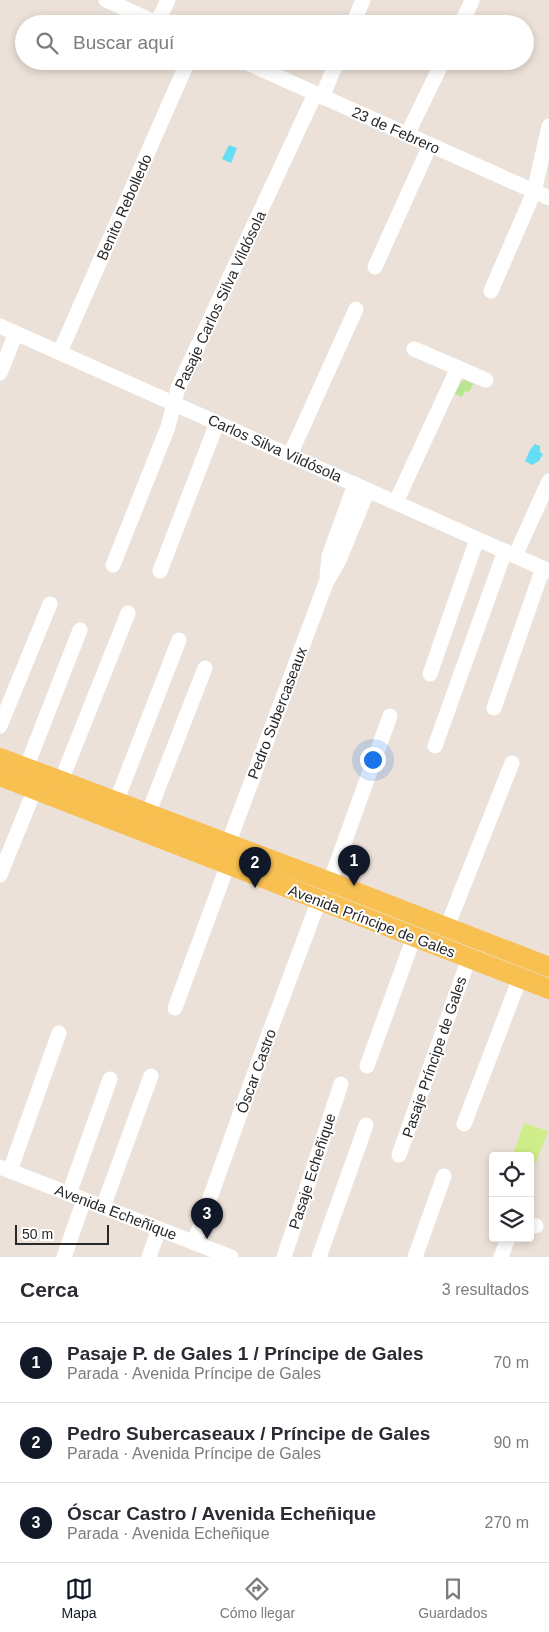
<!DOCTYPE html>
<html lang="es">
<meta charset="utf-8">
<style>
:root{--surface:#fff;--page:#f7f7f7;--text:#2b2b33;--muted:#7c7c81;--line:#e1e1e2;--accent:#111827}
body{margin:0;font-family:Arial,sans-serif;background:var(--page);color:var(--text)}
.controls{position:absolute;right:15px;bottom:15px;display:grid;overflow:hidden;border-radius:5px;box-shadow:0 2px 8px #0003}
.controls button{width:45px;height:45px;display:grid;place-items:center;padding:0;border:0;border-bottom:1px solid var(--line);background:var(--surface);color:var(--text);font:25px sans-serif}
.scale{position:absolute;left:15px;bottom:12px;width:94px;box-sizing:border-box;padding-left:5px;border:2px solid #282828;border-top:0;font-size:14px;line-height:18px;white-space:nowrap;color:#282828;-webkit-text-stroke:4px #fff;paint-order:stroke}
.you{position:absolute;left:372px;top:759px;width:18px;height:18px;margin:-12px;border:4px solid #fff;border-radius:50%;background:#1a73e8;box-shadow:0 0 0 8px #1a73e833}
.badge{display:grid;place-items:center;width:32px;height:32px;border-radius:50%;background:var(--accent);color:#fff;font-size:16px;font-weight:700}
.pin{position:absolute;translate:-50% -41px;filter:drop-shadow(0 1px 2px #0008)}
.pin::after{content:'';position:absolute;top:26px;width:18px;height:15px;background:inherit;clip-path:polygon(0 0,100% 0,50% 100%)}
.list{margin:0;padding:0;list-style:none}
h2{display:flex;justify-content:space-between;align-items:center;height:65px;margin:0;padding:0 20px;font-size:21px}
h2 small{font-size:16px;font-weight:400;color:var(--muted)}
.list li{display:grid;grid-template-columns:32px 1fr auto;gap:15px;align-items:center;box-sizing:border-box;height:80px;padding:0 20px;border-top:1px solid var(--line)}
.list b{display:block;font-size:19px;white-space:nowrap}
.list p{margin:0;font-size:16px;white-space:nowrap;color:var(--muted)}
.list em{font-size:16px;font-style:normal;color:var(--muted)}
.icon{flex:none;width:28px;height:28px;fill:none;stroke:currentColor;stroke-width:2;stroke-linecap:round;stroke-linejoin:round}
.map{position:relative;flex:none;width:549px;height:1257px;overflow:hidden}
.search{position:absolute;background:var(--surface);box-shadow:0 2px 8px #0003;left:15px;right:15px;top:15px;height:55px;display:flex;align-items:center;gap:12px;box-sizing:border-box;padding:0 18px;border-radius:28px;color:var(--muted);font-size:19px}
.sheet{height:305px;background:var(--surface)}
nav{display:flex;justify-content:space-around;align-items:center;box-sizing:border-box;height:70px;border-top:1px solid var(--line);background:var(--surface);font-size:14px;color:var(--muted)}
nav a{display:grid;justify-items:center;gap:2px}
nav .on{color:var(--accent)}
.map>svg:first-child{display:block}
</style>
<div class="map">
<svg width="549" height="1257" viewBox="0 0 549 1257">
<rect width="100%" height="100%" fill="#ebe1d8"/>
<polygon fill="#b7e691" points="465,380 473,384 469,392 465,391 462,397 455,394 461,382"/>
<polygon fill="#cfee8b" points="524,1123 548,1131 536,1163 530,1160 530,1156 518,1156 513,1154"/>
<g fill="#64ddf5">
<polygon points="229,145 237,148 231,163 222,159"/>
<polygon points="535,444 540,446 540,452 543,454 539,461 532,465 525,461 530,450"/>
</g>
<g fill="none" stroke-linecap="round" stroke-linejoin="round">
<g stroke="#fff" stroke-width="15">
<polyline points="106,0 159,24"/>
<polyline points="157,23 168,0"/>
<polyline points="353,24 363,0"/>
<polyline points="461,24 472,1"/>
<polyline points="243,61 549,198"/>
<polyline points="322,97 337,61"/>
<polyline points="407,135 443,61"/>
<polyline points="375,267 430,145"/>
<polyline points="491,291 534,192 549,126"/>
<polyline points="0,326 549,571"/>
<polyline points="414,349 486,380"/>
<polyline points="60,352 188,61"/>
<polyline points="0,373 16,333"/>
<polyline points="290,455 356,309"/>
<polyline points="396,502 458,368"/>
<polyline points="515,556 549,481"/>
<polyline points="113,565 168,427 178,388 315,94"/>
<polyline points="160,571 217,423"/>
<polyline points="327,576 329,556 355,484"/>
<polyline points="430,674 477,539"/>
<polyline points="494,708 543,568"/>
<polyline points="0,726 50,604"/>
<polyline points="435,746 505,551"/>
<polyline points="26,768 80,630"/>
<polyline points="61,781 128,613"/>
<polyline points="116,802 179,640"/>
<polyline points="148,814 205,668"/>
<polyline points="228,844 326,583 339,560 368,490"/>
<polyline points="0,875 35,789"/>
<polyline points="330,882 390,716"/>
<polyline points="447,927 512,763"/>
<polyline points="175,1008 228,864"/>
<polyline points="367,1066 414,937"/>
<polyline points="464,1124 520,978"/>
<polyline points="399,1155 469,958"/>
<polyline points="0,1167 231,1257"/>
<polyline points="10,1171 59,1033"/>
<polyline points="69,1194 110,1079"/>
<polyline points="103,1207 151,1076"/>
<polyline points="530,1225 536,1226"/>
<polyline points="194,1243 261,1055 319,900"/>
<polyline points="64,1257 84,1200"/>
<polyline points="149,1257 159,1229"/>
<polyline points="284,1257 341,1084"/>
<polyline points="319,1257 366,1125"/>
<polyline points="415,1257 444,1176"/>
<polyline points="501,1257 508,1238"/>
</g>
<g stroke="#f8bf51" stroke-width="20">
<polyline points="0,758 330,882 549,967"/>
<polyline points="0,776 549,989"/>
</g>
</g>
<g text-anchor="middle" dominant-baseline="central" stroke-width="4" stroke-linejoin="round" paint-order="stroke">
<g font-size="15" fill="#282828" stroke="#fff">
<text transform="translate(396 130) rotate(24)">23 de Febrero</text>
<text transform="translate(124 207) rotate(-66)">Benito Rebolledo</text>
<text transform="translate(220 300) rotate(-65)">Pasaje Carlos Silva Vildósola</text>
<text transform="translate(275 448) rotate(24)">Carlos Silva Vildósola</text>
<text transform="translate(277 713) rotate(-69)">Pedro Subercaseaux</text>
<text transform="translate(372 921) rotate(21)">Avenida Príncipe de Gales</text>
<text transform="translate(434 1057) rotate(-71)">Pasaje Príncipe de Gales</text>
<text transform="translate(256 1071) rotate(-70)">Óscar Castro</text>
<text transform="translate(312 1171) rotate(-72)">Pasaje Echeñique</text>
<text transform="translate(116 1212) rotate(21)">Avenida Echeñique</text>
</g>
</g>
</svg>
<div class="controls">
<button><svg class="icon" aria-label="locate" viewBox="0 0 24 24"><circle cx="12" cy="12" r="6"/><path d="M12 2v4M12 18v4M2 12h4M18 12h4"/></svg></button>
<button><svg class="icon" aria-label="layers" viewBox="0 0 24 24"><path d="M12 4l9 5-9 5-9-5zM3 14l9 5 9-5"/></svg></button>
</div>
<div class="scale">50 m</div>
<div class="you"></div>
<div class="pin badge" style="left:354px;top:886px">1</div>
<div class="pin badge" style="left:255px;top:888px">2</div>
<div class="pin badge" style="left:207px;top:1239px">3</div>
<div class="search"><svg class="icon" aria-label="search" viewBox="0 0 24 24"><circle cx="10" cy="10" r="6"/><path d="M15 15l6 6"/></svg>Buscar aquí</div>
</div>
<section class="sheet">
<h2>Cerca<small>3 resultados</small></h2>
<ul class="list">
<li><span class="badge">1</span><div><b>Pasaje P. de Gales 1 / Príncipe de Gales</b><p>Parada · Avenida Príncipe de Gales</p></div><em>70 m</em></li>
<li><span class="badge">2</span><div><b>Pedro Subercaseaux / Príncipe de Gales</b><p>Parada · Avenida Príncipe de Gales</p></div><em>90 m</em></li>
<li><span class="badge">3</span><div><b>Óscar Castro / Avenida Echeñique</b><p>Parada · Avenida Echeñique</p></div><em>270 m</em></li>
</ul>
</section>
<nav>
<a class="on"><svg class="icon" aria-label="map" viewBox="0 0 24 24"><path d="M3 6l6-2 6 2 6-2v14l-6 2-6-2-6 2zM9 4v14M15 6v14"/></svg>Mapa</a>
<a><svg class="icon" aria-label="directions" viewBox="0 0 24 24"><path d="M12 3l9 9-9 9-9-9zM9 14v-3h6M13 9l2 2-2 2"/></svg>Cómo llegar</a>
<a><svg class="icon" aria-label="saved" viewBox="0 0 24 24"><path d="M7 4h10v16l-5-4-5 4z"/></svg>Guardados</a>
</nav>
